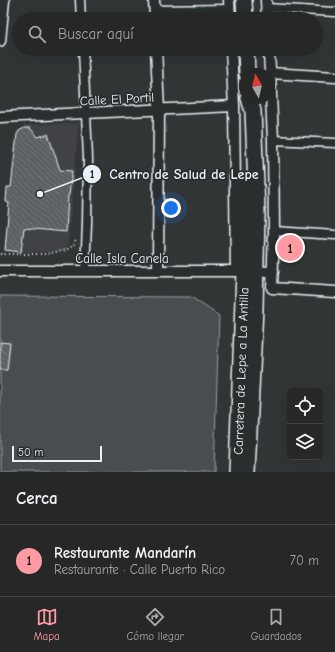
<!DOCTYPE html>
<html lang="es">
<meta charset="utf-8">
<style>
:root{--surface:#262828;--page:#323434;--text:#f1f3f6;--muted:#a4a6a8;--line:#424445;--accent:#ff9aa2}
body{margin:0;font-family:"Comic Neue",sans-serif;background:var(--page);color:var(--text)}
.controls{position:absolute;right:12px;bottom:12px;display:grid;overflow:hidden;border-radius:6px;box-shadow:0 4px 16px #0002}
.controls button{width:36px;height:36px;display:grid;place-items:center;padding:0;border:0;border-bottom:1px solid var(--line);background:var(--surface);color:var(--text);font:20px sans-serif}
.compass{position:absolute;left:239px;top:68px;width:36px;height:36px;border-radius:50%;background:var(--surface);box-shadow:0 4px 16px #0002;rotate:352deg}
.scale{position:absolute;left:12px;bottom:10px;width:90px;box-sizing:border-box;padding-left:4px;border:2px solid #e8f1f8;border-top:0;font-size:11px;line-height:14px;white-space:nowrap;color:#e8f1f8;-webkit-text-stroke:3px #2a2d2e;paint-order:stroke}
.you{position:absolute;left:171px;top:208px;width:14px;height:14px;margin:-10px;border:3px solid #fff;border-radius:50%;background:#1a73e8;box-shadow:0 0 0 6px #1a73e833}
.badge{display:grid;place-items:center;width:26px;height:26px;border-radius:50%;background:var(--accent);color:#111;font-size:13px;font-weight:700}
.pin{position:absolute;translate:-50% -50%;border:2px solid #fff;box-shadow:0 1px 4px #0006}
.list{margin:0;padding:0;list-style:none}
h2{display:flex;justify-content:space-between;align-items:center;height:52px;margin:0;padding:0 16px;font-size:17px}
h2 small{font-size:13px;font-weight:400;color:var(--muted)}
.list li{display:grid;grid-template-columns:26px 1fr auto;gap:12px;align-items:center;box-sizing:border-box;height:72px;padding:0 16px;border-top:1px solid var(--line)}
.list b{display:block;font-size:15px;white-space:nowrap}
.list p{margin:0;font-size:13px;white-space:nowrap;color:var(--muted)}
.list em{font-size:13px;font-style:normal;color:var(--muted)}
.icon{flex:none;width:22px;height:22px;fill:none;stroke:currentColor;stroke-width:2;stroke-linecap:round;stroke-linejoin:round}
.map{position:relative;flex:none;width:335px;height:472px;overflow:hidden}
.search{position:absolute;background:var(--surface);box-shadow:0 4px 16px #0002;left:12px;right:12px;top:12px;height:44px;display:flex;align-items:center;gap:10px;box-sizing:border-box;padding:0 14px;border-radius:22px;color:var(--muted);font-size:15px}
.sheet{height:124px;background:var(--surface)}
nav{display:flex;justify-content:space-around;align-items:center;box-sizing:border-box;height:56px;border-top:1px solid var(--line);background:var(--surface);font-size:11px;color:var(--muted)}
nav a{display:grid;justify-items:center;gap:2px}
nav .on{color:var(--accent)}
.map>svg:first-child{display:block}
</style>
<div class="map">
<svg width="335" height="472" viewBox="0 0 335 472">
<defs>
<pattern id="building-back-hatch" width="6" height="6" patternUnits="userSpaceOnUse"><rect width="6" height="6" fill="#5c6063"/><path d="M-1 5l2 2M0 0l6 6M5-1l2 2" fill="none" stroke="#73777a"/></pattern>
</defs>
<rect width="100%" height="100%" fill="#323536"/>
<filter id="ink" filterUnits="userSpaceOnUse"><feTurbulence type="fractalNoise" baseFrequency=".025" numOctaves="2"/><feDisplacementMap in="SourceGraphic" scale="8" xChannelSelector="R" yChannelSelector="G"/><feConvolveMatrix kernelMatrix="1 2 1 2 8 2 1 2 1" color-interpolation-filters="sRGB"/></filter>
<g filter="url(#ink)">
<polygon fill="#3f4244" points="79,123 67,252 21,252 5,250 9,203 6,202 7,187 11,187 17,134 19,131 24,128 24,125"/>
<polygon fill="#494d4f" stroke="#989fa4" points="0,296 191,297 219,316 214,472 0,472"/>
<g fill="url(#building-back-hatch)" stroke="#e8f1f8">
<polygon points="24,128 30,128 38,137 48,134 60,170 72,171 69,195 68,195 66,232 24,228 21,252 5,250 9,203 6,202 7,187 11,187 17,134 19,131"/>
<polygon points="0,342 10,343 7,370 0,370"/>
</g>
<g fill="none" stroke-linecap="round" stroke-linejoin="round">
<defs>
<g id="pedestrian">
<polyline points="80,0 81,19"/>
<polyline points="266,8 335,12"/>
<polyline points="155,10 229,9"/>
<polyline points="83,49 88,158 87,224 85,271"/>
<polyline points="273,140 335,143"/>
<polyline points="274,231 335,235"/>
</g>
<g id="minor">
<polyline points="154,0 155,19"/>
<polyline points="229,0 230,19"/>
<polyline points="266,0 267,19"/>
<polyline points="0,41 4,0"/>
<polyline points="156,49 159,110 158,271"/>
<polyline points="231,49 234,106 236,271"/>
<polyline points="269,49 273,140 274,231 272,288 335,292"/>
<polyline points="270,73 335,77"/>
<polyline points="0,117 234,106"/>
<polyline points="0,271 236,271 273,272"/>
</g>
<g id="secondary">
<polyline points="244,0 245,19"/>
<polyline points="246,49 247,74"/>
<polyline points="237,472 244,271 246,185"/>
<polyline points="247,472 255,308 257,211 253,111 249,98"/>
</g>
</defs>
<use href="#pedestrian" stroke="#e8f1f8" stroke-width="11"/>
<use href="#minor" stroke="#e8f1f8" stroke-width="13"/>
<use href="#secondary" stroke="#e8f1f8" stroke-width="18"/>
<polyline stroke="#e8f1f8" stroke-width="2" stroke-dasharray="1 3" stroke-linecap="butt" points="0,254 46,254 66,250 74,245 76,238"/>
<use href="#pedestrian" stroke="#2a2d2e" stroke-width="8"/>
<use href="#minor" stroke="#2a2d2e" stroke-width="10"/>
<use href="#secondary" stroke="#2a2d2e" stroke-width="15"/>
</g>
</g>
<g text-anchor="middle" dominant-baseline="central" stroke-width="3.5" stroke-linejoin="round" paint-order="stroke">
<g font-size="13" fill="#e8f1f8" stroke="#2a2d2e">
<text transform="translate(117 99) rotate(-3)">Calle El Portil</text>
<text x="122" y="258">Calle Isla Canela</text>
<text transform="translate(241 371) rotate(-88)">Carretera de Lepe a La Antilla</text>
</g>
</g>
<path fill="none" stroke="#e8f1f8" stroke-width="1.5" d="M40 194L92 174"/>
<g fill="#e8f1f8" stroke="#2a2d2e" stroke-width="1.5">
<circle cx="40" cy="194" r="4"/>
<circle cx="92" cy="174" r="10"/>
</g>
<g font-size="12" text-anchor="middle" font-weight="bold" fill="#111">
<text x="92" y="178">1</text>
</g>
<g font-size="14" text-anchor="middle" font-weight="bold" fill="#e8f1f8" stroke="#2a2d2e" stroke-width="3.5" stroke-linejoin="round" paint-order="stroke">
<text x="184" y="179">Centro de Salud de Lepe</text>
</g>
</svg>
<div class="controls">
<button><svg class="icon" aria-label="locate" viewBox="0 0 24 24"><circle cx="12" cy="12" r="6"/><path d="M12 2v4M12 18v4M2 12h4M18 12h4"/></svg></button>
<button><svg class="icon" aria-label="layers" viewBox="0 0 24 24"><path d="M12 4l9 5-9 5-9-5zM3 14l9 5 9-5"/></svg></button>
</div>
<svg class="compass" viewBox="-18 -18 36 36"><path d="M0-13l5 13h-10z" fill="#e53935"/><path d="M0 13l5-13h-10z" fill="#a4a6a8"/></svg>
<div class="scale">50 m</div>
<div class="you"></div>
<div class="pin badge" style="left:290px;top:248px">1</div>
<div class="search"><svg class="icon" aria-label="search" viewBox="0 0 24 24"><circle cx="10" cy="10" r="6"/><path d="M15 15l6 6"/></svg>Buscar aquí</div>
</div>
<section class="sheet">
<h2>Cerca<small></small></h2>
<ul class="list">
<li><span class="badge">1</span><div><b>Restaurante Mandarín</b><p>Restaurante · Calle Puerto Rico</p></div><em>70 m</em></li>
</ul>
</section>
<nav>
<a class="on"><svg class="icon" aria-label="map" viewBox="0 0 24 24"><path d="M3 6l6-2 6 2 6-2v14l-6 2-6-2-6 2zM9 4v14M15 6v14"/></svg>Mapa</a>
<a><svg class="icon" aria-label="directions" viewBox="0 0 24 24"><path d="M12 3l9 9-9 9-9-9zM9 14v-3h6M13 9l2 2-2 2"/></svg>Cómo llegar</a>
<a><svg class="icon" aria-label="saved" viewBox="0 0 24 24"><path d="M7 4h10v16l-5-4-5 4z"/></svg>Guardados</a>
</nav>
